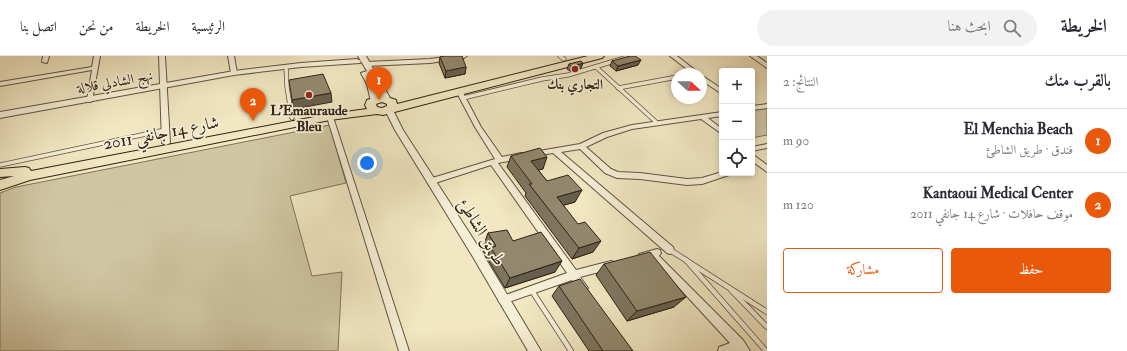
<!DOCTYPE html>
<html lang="ar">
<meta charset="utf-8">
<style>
:root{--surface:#fff;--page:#f2f2f3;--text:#2b2b33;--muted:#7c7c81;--line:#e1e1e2;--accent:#ea580c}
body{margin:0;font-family:"IM FELL Double Pica",Amiri,serif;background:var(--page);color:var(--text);direction:rtl}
.controls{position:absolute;right:12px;top:12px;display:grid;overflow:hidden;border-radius:4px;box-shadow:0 2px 6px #0003}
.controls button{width:36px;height:36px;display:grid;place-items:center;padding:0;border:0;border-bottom:1px solid var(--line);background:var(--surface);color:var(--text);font:20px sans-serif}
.compass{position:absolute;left:671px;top:12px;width:36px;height:36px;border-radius:50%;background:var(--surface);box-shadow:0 2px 6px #0003;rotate:111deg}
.you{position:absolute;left:367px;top:107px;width:14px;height:14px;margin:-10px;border:3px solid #fff;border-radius:50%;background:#1a73e8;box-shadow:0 0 0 6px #1a73e833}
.badge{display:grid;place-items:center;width:26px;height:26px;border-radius:50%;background:var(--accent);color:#fff;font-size:13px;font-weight:700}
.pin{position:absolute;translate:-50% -33px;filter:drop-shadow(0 1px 2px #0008)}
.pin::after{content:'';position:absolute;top:21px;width:14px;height:12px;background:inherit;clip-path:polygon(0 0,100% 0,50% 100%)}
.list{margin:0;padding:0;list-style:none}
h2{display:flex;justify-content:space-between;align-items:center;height:52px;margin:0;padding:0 16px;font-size:17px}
h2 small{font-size:13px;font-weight:400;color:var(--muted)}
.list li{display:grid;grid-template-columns:26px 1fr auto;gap:12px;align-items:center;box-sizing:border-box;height:64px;padding:0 16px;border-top:1px solid var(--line)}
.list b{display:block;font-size:15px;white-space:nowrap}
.list p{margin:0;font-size:13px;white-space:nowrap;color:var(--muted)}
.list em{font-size:13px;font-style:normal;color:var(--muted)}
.actions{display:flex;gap:8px;padding:12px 16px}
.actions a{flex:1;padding:9px 0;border:1px solid var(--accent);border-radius:4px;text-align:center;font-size:14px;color:var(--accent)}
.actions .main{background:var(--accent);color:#fff}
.icon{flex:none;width:22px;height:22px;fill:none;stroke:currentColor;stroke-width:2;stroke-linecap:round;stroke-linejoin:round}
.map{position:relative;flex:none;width:767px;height:295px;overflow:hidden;direction:ltr}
header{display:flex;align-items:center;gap:24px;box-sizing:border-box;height:56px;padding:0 20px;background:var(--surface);border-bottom:1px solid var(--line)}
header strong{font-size:19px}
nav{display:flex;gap:22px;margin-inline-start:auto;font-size:14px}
.search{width:280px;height:36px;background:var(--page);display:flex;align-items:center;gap:10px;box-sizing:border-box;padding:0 14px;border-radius:22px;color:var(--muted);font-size:15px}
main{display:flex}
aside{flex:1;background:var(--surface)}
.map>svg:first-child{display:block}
</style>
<header>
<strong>الخريطة</strong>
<div class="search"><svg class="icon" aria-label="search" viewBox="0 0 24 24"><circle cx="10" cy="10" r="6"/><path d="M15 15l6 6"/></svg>ابحث هنا</div>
<nav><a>الرئيسية</a><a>الخريطة</a><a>من نحن</a><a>اتصل بنا</a></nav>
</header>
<main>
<aside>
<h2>بالقرب منك<small>النتائج: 2</small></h2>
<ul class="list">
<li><span class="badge">1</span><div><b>El Menchia Beach</b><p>فندق · طريق الشاطئ</p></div><em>90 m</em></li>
<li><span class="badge">2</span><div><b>Kantaoui Medical Center</b><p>موقف حافلات · شارع 14 جانفي 2011</p></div><em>120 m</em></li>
</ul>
<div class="actions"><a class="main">حفظ</a><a>مشاركة</a></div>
</aside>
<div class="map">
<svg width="767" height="295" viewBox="0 0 767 295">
<rect width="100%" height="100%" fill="#f1e7c2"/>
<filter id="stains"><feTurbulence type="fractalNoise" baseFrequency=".005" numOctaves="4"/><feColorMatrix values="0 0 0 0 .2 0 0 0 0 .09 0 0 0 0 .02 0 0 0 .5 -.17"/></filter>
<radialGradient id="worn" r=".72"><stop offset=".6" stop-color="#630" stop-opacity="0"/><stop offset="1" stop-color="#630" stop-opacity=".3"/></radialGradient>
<g fill="#d0c6a4" stroke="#7f745c">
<polygon points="767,49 767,79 752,82 752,51"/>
<polygon points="330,69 346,127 290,140 312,220 342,216 338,295 0,295 0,137 16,131"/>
</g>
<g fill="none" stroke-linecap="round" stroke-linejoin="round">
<defs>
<g id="service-far1">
<polyline points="560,0 564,3"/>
<polyline points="286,11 287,31 292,62"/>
<polyline points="596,11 656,66"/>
<polyline points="618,32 677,21"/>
<polyline points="463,42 542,23 568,19 631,0"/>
<polyline points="0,109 165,74"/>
</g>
<g id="service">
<polyline points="670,194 767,256"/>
<polyline points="686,204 766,295"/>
<polyline points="731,234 767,271"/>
<polyline points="532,235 571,295"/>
</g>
<g id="minor">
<polygon points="43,0 49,0 47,7 42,6"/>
<polygon points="94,0 100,0 92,45 90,46 87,44 92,14 0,30 0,26 92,11"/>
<polygon points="159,0 165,0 170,87 166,89 162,87"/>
<polygon points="228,0 234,0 237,17 236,18 234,19 231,17"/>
<polygon points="452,0 467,0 464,2 430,7 367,10 364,8 367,6 430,3"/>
<polygon points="670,0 677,0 700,18 693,18"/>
<polygon points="750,0 757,0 767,7 767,12"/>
<polygon points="701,19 722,33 722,38 701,24"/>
<polygon points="459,33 462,35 481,71 502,101 521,97 524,98 525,100 524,102 498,107 576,214 611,205 614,206 615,209 614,212 580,221 588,232 586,235 583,236 580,235 572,224 503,248 500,247 498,244 500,241 567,217 491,109 432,128 429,127 428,125 429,123 495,103 475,71 456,35"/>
<polygon points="767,48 767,52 752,54 752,50"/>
<polygon points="722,56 722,60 708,62 722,73 722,78 701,63 632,73 607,81 586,91 611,113 618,116 640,117 687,123 702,122 722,116 722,117 730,117 729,119 702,128 687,129 640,123 617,122 605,117 580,93 561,96 673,191 674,194 673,197 670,198 667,197 553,97 533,100 529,98 533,96 580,88 603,77 632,69"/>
<polygon points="330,59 333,61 409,295 399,295 327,61"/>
<polygon points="767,88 767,92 752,95 752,91"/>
<polygon points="752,98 767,109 767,116 752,105"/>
<polygon points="657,193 660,194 661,197 659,200 743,284 750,295 718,295 719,291 730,287 671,223 650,203 642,205 639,204 638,201 639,198"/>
</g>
<g id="tertiary">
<polygon points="358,0 366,0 390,42 389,44 383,44 375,30 378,44 374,46 371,46 367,28 361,17 367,15"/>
<polygon points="357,3 361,5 360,7 301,11 234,19 0,62 0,56 234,15 301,7"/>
<polygon points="389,51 393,54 403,74 481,195 541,295 528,295 473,201 395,74 385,54"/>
</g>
<path id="primary" d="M588,0H604L602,2L383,59L377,58L330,64L30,124L0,134V124L14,120L0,121V113L25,111L29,112L31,115L330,58L367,53L365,49L367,44L382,39L396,44L397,48ZM382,46L387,48V50L382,52L377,51L376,48Z"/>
</defs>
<use href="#service-far1" stroke="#5f5340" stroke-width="5"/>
<use href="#service" stroke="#5f5340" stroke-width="6"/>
<use href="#minor" stroke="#5f5340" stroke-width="2"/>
<use href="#tertiary" stroke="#5f5340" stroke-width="2"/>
<use href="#primary" stroke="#2e2214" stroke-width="2"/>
<use href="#service-far1" stroke="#f6efd7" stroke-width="3.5"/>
<use href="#service" stroke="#f6efd7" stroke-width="4.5"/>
<use href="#minor" fill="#f6efd7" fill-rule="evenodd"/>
<use href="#tertiary" fill="#f6efd7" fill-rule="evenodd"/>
<use href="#primary" fill="#f1e7c2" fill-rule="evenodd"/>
</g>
<g fill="#7e755f" stroke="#2e2214">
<polygon points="440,1 466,11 465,18 445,22 439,7"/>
<polygon points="612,5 638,9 616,15 610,10"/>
<polygon points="583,7 581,12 570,15 567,13 569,8"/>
<polygon points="511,100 543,113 538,114 547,125 575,146 563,149 593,196 572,203 525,140 526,137 507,111"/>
<polygon points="488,177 513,185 555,216 505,232 487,202 489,196 484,188"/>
<polygon points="604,208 674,251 627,265 596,219"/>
<polygon points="559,230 633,295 589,295 552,240"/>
</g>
<g fill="#675f4d" stroke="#2e2214">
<polygon points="641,4 638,9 616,15 618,10"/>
<polygon points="583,7 581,12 570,15 572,11"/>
<polygon points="466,11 465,18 445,22 446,15"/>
<polygon points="331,37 332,46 294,53 292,44"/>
<polygon points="547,101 543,113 527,117 531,105"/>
<polygon points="582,134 575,146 551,153 557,141"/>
<polygon points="601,185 593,196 572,203 579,192"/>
<polygon points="562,205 555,216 505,232 510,222"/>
<polygon points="686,241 674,251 627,265 637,255"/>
</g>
<g fill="#93886e" stroke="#2e2214">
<polygon points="444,0 462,0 466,11 446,15 440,1"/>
<polygon points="630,0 635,0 641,4 618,10 612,5"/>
<polygon points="581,5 583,7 572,11 569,8"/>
<polygon points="323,18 331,37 292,44 289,24"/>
<polygon points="540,92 547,101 531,105 547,125 568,119 582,134 557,141 578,168 585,166 601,185 579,192 529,128 532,128 511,100"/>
<polygon points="507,174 513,185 541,176 562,205 510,222 491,192 496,190 488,177"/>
<polygon points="650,196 686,241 637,255 604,208"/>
<polygon points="580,223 633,295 603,295 559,230"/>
</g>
<g fill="#8f2418" stroke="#f6efd7" stroke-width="1.5">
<circle cx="575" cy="13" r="4"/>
<circle cx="309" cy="39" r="4"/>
</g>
<g text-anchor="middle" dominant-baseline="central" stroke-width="3.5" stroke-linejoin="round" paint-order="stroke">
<g font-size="14" fill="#2e2214" stroke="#f6efd7">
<text transform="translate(115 26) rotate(-10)">نهج الشادلي قلالة</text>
</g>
<g font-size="14" font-weight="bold" fill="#2e2214" stroke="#f6efd7">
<text x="575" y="28">التجاري بنك</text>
<text x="309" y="54">L'Emauraude<tspan x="309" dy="16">Bleu</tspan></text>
</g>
<g font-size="17" fill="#2e2214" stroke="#f6efd7">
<text transform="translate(161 77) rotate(-11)">شارع 14 جانفي 2011</text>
<text transform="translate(482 176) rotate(59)">طريق الشاطئ</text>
</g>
</g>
<rect width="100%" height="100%" filter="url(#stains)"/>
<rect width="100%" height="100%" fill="url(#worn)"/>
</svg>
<div class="controls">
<button>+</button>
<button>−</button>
<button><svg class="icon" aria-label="locate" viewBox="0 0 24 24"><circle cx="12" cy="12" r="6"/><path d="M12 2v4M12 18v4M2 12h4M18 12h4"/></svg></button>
</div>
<svg class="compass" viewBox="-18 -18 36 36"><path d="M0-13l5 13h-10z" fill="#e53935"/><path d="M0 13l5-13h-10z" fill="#7c7c81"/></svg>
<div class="you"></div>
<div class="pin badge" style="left:379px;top:44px">1</div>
<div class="pin badge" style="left:253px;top:65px">2</div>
</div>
</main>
